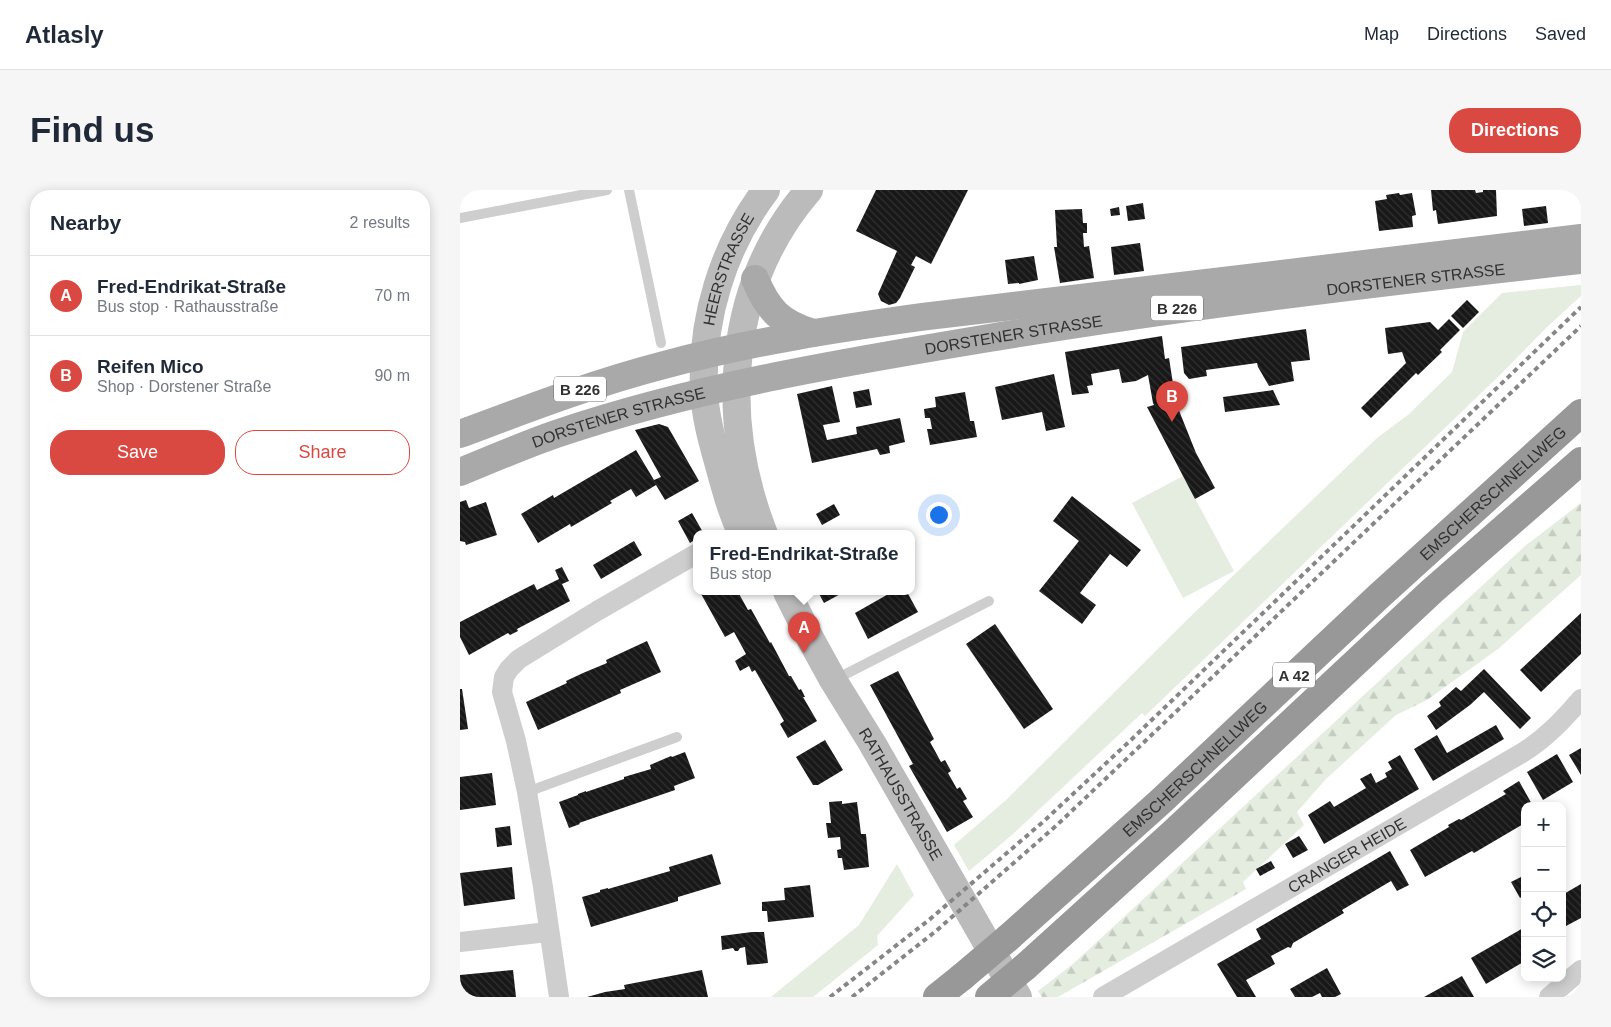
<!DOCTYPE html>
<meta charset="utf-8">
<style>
:root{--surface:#fff;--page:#f6f6f7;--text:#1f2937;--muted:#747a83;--line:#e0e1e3;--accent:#da4941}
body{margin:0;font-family:Arial,sans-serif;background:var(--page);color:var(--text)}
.controls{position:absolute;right:15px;bottom:15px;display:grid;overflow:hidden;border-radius:10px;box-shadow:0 2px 12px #0003}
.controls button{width:45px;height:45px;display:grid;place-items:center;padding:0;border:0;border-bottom:1px solid var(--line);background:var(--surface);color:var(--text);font:25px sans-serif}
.you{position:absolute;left:478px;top:324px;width:18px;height:18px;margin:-12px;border:4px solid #fff;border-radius:50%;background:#1a73e8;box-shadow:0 0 0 8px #1a73e833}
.badge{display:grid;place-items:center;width:32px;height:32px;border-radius:50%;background:var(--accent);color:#fff;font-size:16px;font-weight:700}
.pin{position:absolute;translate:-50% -41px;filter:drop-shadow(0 1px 2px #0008)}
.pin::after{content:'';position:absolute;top:26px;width:18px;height:15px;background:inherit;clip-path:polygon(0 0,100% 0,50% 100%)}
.popup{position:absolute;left:233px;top:340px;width:222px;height:65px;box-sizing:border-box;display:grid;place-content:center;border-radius:10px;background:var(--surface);filter:drop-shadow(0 1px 4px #0005);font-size:16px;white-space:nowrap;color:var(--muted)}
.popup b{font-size:19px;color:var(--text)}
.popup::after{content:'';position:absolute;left:50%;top:100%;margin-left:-10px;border:10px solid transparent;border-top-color:var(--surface)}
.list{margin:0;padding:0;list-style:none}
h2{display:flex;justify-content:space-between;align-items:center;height:65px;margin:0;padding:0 20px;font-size:21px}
h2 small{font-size:16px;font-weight:400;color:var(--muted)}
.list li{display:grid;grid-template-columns:32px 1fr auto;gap:15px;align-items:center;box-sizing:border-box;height:80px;padding:0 20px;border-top:1px solid var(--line)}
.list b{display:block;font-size:19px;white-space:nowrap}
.list p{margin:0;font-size:16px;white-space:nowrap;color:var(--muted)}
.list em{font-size:16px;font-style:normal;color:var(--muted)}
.actions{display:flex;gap:10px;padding:15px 20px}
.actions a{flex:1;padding:11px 0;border:1px solid var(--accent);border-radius:20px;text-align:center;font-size:18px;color:var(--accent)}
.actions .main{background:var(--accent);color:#fff}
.icon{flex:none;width:28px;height:28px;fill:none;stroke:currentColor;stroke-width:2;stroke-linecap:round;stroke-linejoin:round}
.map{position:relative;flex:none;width:1121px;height:807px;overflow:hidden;border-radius:20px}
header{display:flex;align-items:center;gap:30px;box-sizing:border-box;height:70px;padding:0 25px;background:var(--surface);border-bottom:1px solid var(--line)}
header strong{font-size:24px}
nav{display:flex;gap:28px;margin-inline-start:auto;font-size:18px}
.intro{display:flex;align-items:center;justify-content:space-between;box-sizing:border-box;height:120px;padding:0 30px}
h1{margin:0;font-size:35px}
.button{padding:12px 22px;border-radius:20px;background:var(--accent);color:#fff;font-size:18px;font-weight:700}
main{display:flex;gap:30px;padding:0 30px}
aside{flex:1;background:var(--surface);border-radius:20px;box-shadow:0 2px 12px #0003}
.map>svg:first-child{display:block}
</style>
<header>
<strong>Atlasly</strong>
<nav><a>Map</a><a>Directions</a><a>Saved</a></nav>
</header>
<div class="intro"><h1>Find us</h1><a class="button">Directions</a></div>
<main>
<aside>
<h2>Nearby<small>2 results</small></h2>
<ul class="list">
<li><span class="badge">A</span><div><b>Fred-Endrikat-Straße</b><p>Bus stop · Rathausstraße</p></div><em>70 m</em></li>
<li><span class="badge">B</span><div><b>Reifen Mico</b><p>Shop · Dorstener Straße</p></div><em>90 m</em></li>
</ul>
<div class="actions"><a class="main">Save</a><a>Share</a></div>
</aside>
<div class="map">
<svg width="1121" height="807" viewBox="0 0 1121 807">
<defs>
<pattern id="forest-firs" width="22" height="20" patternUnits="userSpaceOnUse" patternTransform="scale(1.25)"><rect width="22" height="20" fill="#e5ede0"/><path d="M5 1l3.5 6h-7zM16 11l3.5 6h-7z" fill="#c5ccc1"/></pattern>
<pattern id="building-back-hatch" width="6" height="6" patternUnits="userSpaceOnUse" patternTransform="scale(1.25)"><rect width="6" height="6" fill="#181818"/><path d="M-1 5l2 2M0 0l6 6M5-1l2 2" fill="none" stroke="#313131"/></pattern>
</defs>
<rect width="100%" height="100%" fill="#fff"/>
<g fill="#e5ede0">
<polygon points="1121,95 1121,106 1087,137 1041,184 685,526 682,523 553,644 509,681 494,655 546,610 732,425 917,248 949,224 992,182 1003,142 1042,103"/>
<polygon points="723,286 774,381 723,408 672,313"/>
<polygon points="437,674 454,705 417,746 418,755 353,807 311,807 399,735"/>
</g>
<polygon fill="url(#forest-firs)" points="1121,313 1121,385 1038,459 967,510 936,525 866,589 837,622 844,635 783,692 786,699 598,807 582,807 578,801 613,774 1065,356"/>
<g fill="url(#building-back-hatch)">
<polygon points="416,0 508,0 471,74 456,66 451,75 455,77 440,108 436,113 429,115 421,111 418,104 437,61 396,41"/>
<polygon points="971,0 1015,0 1016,3 1023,2 1023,0 1036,0 1037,26 978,34 976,20 973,21"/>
<polygon points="939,3 940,5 952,3 956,25 952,26 953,37 919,41 915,11 927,9 926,5"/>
<polygon points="683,13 685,29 668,31 666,16"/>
<polygon points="1086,16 1088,33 1064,36 1062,19"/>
<polygon points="659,17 660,25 651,26 650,19"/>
<polygon points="622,19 623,33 627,33 627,43 623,43 624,57 629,56 634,88 600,93 594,57 597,57 595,20"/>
<polygon points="680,53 684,81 654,85 651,57"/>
<polygon points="574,66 578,90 559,94 559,93 548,94 545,70"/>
<polygon points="1007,110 1019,122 1003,138 991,126"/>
<polygon points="989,129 1000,140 980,160 982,162 958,185 956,183 911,228 901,218 946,173 942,162 928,164 925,138 970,132 978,140"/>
<polygon points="846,139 850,170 831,172 834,191 809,196 798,177 797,173 746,180 747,186 729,189 724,183 721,157"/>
<polygon points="702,146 705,169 709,168 716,213 736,263 755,298 735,309 687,217 694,215 693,213 688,185 676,191 662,193 659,179 631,184 633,195 627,196 629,203 612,205 605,162"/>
<polygon points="594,184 605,237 586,241 582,222 542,230 535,197"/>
<polygon points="372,196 380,232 363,235 367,250 397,244 396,237 440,228 445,252 429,256 430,263 420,265 417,259 352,273 337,204"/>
<polygon points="409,199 412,215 396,218 393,202"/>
<polygon points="813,200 820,215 765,222 763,207"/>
<polygon points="505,202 510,231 514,231 517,247 470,255 467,239 472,239 470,228 465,228 464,219 476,217 475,207"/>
<polygon points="199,234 208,237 239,291 205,310 196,295 176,307 171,299 150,311 152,313 111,337 110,334 78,353 61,324 93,305 94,308 176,260 194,290 201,287 175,240"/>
<polygon points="612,306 681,360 667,377 650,364 620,403 636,415 622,434 579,401 619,351 593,331"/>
<polygon points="6,310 9,318 26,312 37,345 6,355 5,352 0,351 0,312"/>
<polygon points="374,314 380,325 362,335 356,324"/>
<polygon points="232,323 244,344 236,344 236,349 230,353 218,331"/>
<polygon points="174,351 182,365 141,389 133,375"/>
<polygon points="102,377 109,391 102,394 110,411 57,439 58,441 50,445 48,443 9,465 0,447 0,432 74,394 77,400 99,389 95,380"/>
<polygon points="240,402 278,402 288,420 291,419 310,453 311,452 329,486 331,486 339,500 341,499 345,507 343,507 357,531 328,548 320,534 324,531 295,480 292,482 289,476 280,481 275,471 286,464 274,442 265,447"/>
<polygon points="358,402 384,402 364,413"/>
<polygon points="432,402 447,402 458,422 408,449 395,423"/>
<polygon points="1121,423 1121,464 1081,502 1060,480"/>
<polygon points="535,434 593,519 564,539 506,454"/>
<polygon points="187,451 201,482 160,500 161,503 78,540 66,512 107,493 106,491 123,483 147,473 146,470"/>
<polygon points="1024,479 1071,528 1060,539 1024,502 1010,515 976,540 967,526 981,516 979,512 996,497 1001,501"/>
<polygon points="438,481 474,549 470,552 475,561 481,572 485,570 491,581 488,583 497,599 500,597 507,609 503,611 513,627 487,642 449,576 453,574 410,495"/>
<polygon points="0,499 2,499 8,539 0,540"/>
<polygon points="1036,535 1044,549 973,591 954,559 977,545 987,563"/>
<polygon points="365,550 383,580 358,595 353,595 336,567"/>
<polygon points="1121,558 1121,585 1109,565"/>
<polygon points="225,562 235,588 214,596 215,600 119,633 120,634 109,638 99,612 118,605 118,604 126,601 126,602 164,589 164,587 191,579 190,575 211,566 212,567"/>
<polygon points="1097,564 1113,592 1083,610 1067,582"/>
<polygon points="940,565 959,599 864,654 848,625 870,611 874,617 906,598 900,589 911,583 916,593 927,587 925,583 932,579 928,572"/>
<polygon points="32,583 36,615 0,620 0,587"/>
<polygon points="1059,591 1073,616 1065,616 1065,633 1014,663 1012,661 965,687 950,660 989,637 988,635 999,629 1001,630 1046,604 1043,601"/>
<polygon points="382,611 382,614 397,612 401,644 406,644 409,677 384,680 382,668 378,668 377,660 381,659 380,647 368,648 366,633 371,633 369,612"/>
<polygon points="50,636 52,655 37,657 35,638"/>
<polygon points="839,646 848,660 833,668 825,654"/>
<polygon points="930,661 949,695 937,701 931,691 882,720 884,723 833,753 831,758 828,757 811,766 815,774 786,790 796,807 777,807 757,774 801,749 796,739"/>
<polygon points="252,664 261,694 218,707 218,711 131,737 122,707 140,702 140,700 148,698 148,699 210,681 209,677"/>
<polygon points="811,671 815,678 800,686 796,679"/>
<polygon points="52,677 55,709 4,716 0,683"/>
<polygon points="1065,685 1065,705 1060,708 1051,692"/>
<polygon points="1121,694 1121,728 1106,736 1102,730 1102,705"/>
<polygon points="350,695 354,727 308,732 307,721 302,721 302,712 325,710 324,698"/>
<polygon points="1065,737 1065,771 1026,794 1011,768"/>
<polygon points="292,742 304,742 308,773 287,775 285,757 280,758 278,761 275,761 273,758 262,760 261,746"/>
<polygon points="867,778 881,804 875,807 862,807 860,803 852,807 835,807 830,799"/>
<polygon points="53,780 56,807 0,807 0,785"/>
<polygon points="242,780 248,807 127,807 145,802 165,799 164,795"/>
<polygon points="1002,786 1014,807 964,807 973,802"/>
</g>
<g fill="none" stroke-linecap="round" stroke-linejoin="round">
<g stroke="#cecece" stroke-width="10">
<polyline points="169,0 201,153"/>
<polyline points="0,28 147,0"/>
<polyline points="374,490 529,411"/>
<polyline points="67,602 217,547"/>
</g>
<g stroke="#cecece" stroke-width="20">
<polyline points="0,752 88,742"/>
<polyline points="99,807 83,697 67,602 56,551 42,502 44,487 49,479 59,469 137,421 236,364"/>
<path id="s1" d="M643,807L1062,563C1086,548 1103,530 1121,509"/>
<polyline points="1089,807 1121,780"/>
</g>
<g stroke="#bbb" stroke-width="28">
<path id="s2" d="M282,344C272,323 266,301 260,279C253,254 245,227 244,200C241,129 263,57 306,0"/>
<path d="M304,344C259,229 266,96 349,0"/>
<path id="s3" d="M327,402L350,448L373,490L412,553L558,807"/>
</g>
<g stroke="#a9a9a9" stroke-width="28">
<path d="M295,89C308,120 320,133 353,143"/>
<path d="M0,244C67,219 134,193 204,175C289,152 374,139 461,127L1121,48"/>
<path id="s4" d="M0,282C32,269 64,255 96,244C235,197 379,173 523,149C721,116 921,92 1121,70"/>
</g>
<g stroke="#989898" stroke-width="28">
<path id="s5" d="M548,748L700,612L919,406L1121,223"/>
<polyline points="565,777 713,643 972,401 1121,271"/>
<polyline points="477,807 502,787"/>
</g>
<g stroke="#868686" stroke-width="4" stroke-dasharray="5 4" stroke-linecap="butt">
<polyline points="370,807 469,730 584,631 672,549 1121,117"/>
<polyline points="392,807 476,741 597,635 1121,136"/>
</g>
<g stroke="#989898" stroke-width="28">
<polyline points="502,787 548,748"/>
<polyline points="529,807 565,777"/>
</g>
</g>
<g text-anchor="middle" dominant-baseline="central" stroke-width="5" stroke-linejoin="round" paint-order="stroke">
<g fill="#fff" stroke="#6f6f6f" stroke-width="1">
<rect x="691" y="105.5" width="52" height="25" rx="4"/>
<rect x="94" y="186.5" width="52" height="25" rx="4"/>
<rect x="813" y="472.5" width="42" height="25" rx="4"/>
</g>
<g font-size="15" font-weight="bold" fill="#313131">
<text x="717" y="118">B 226</text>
<text x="120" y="199">B 226</text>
<text x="834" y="485">A 42</text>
</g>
<g font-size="16" fill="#313131" stroke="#fff">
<text stroke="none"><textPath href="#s2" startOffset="274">HEERSTRASSE</textPath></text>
<text stroke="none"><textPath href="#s4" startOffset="978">DORSTENER STRASSE</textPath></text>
<text stroke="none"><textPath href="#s4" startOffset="572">DORSTENER STRASSE</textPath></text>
<text stroke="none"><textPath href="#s4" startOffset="168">DORSTENER STRASSE</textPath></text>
<text stroke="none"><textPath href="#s5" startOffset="658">EMSCHERSCHNELLWEG</textPath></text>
<text stroke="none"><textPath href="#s5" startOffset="252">EMSCHERSCHNELLWEG</textPath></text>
<text stroke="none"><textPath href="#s3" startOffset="232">RATHAUSSTRASSE</textPath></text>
<text stroke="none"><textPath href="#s1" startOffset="282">CRANGER HEIDE</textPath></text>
</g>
</g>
</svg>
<div class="controls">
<button>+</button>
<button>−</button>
<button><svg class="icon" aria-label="locate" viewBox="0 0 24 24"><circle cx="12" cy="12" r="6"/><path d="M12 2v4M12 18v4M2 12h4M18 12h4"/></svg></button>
<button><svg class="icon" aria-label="layers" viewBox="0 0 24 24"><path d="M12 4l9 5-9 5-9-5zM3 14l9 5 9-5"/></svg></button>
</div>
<div class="you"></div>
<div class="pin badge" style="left:344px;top:463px">A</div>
<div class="popup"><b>Fred-Endrikat-Straße</b>Bus stop</div>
<div class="pin badge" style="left:712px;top:232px">B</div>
</div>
</main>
